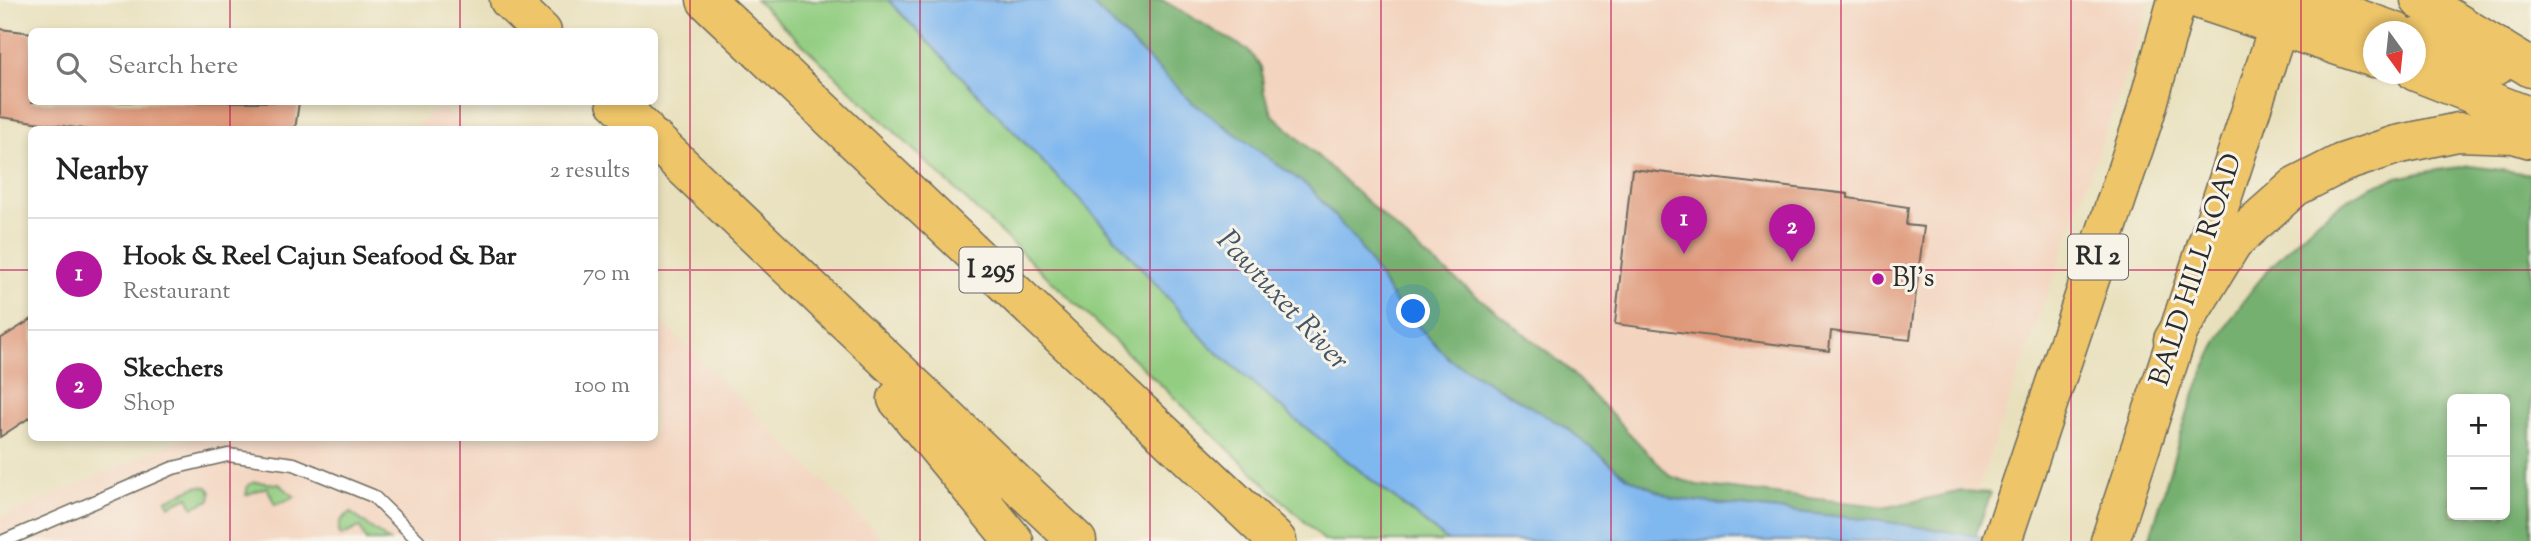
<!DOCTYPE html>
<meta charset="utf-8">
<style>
:root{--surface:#fff;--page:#f2f2f2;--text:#222;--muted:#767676;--line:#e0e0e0;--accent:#b5179e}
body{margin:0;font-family:"Sorts Mill Goudy",serif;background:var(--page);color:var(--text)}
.controls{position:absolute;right:21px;bottom:21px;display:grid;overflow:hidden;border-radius:10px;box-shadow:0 4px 10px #0003}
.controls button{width:63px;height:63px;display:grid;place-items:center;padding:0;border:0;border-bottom:2px solid var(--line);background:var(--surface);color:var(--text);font:35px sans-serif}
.compass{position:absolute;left:2363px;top:21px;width:63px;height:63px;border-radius:50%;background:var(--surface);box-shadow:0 4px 10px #0003;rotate:165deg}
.you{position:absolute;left:1414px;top:312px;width:24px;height:24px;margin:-18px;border:5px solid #fff;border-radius:50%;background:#1a73e8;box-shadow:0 0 0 10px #1a73e833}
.badge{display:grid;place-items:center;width:46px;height:46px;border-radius:50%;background:var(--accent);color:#fff;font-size:23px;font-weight:700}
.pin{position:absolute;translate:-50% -58px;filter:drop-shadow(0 2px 4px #0008)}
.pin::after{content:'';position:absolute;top:37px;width:24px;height:21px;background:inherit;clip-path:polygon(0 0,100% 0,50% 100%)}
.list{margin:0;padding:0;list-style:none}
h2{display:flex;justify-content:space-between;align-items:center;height:91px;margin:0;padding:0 28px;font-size:30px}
h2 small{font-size:23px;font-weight:400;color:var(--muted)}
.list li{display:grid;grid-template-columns:46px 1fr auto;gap:21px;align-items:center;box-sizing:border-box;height:112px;padding:0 28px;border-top:2px solid var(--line)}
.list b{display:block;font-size:26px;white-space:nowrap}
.list p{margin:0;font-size:23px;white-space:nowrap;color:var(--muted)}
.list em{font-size:23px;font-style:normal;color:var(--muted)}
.icon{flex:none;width:38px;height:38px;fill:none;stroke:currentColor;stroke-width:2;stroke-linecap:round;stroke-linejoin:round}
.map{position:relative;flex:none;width:2531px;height:541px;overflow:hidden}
.search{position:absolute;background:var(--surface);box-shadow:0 4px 10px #0003;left:28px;top:28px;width:630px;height:77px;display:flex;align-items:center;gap:18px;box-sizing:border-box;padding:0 24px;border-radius:10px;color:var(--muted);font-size:26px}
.panel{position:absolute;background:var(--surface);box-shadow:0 4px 10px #0003;left:28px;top:126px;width:630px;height:315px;border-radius:10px}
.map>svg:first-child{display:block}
</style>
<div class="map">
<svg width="2531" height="541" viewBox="0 0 2531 541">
<rect width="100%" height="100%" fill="#f7f3e8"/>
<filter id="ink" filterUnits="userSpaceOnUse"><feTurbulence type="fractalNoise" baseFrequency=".0143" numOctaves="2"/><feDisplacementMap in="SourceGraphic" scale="14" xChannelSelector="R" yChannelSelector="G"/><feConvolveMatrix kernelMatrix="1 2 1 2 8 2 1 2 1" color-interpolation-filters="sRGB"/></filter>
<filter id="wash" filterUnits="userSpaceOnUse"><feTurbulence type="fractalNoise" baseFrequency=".00686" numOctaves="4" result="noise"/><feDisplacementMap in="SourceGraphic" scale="28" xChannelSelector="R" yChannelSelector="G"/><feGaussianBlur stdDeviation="1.57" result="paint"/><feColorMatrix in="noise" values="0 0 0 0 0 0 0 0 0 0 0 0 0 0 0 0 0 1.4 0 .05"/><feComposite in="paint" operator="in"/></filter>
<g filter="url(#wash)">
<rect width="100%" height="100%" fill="#e8e0bc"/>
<g fill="#f3d4bf">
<polygon points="1120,0 2150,0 2118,97 1960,538 1663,512"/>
<polygon points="441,105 466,129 414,129"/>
<polygon points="655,315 884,541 0,541 0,518 184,438 654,438"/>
</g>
<g fill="#92cd81" stroke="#5e7c56" stroke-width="2">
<polygon points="756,0 888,0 1108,230 1210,346 1295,419 1448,541 1325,541"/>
<polygon points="255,482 279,484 295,497 275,505 267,487 246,495 248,485"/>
<polygon points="198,486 207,487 211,492 210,500 193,507 188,497 169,506 166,500"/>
<path d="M351,513L389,541H366L360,527L341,536C335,526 342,517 351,513Z"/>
</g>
<g fill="#75b06f" stroke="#506e4d" stroke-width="2" fill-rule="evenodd">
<polygon points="1088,0 1162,0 1248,50 1261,67 1264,93 1273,115 1425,255 1565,366 1670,476 1697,485 1888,507 1962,491 1991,493 1975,537 1881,521 1674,499 1627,477 1568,429 1449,359 1396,303 1356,241 1310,188 1193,103"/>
<path d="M2470,166L2531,174V541H2149C2169,478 2184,409 2214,349C2244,289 2317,206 2381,183C2411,173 2439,169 2470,166ZM2452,399H2505V515H2452Z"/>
</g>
<polygon fill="#7fb7ef" stroke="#55718d" stroke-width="2" points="888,0 1088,0 1193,103 1310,188 1356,241 1396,303 1449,359 1568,429 1627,477 1674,499 1881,521 2008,541 1448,541 1295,419 1210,346 1108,230"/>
<g id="blocks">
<g fill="#df997a">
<polygon points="0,29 32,33 32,102 299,102 295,130 90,130 0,117"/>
<polygon points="1632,169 1848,194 1848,198 1908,207 1906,225 1924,227 1910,340 1831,331 1829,351 1615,324"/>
<polygon points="32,319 32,416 0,437 0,339"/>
</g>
</g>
</g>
<g filter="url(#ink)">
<use href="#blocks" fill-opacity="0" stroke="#6d6a5e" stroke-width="2"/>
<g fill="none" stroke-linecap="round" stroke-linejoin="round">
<defs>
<polyline id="service" points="4,541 173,468 228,455 294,464 373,496 419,541"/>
<g id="primary">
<polyline points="2002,541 2145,115 2177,0"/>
<polyline points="2110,541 2287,0"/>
</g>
<g id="motorway">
<polyline points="509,0 542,32"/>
<polyline points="706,0 1277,541"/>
<polyline points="2200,0 2374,58"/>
<polyline points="2306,0 2396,32"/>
<polyline points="2420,0 2531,68"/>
<polyline points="2416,38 2496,66"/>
<polyline points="2416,72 2531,117"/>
<polyline points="616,102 645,130"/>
<polyline points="654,139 1077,541"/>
<polyline points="2173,340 2233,242 2295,187 2342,163 2396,145 2458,132 2514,134 2531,139"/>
<polyline points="897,399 1014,541"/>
</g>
</defs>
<use href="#service" stroke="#6d6a5e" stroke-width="15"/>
<use href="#primary" stroke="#6d6a5e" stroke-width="41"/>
<use href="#motorway" stroke="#6d6a5e" stroke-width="41"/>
<use href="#service" stroke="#fff" stroke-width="12"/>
<use href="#primary" stroke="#eec569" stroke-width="38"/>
<use href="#motorway" stroke="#eec569" stroke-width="38"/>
</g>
</g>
<path fill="none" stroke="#c2185b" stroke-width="2" stroke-opacity="0.55" d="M230,0V32M460,0V32M690,0V541M920,0V541M1150,0V541M1381,0V541M1611,0V541M1841,0V541M2071,0V541M2301,0V541M230,102V130M460,102V130M0,270H32M654,270H2531M230,438V541M460,438V541"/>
<circle fill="#b5179e" stroke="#f7f3e8" stroke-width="2.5" cx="1878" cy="279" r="7"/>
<g text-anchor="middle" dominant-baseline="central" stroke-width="6" stroke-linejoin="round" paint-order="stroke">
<g fill="#f7f3e8" stroke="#686764" stroke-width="2">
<rect x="2068" y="234.5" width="60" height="45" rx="5"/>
<rect x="959.5" y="247.5" width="63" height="45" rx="5"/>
</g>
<g font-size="26" font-weight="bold" fill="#2b2b2b">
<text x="2098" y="257">RI 2</text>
<text x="991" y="270">I 295</text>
</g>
<g font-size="28" fill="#2b2b2b" stroke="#f7f3e8">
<text transform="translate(2197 270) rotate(-72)">BALD HILL ROAD</text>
</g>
<g font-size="28" fill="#2b2b2b" stroke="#f7f3e8" text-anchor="start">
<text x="1892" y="279">BJ's</text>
</g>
<g font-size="30" font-style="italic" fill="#456" stroke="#f7f3e8">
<text transform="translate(1282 301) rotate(47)">Pawtuxet River</text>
</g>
</g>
</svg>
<div class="controls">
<button>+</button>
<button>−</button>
</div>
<svg class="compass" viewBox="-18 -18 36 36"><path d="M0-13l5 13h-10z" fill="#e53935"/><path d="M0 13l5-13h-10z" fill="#767676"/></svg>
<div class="you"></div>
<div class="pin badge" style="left:1684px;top:254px">1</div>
<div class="pin badge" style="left:1792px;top:262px">2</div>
<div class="search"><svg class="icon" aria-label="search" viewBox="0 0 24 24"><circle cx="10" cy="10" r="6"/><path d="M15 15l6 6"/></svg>Search here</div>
<section class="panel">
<h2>Nearby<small>2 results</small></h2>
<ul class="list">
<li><span class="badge">1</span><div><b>Hook &amp; Reel Cajun Seafood &amp; Bar</b><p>Restaurant</p></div><em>70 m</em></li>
<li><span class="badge">2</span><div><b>Skechers</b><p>Shop</p></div><em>100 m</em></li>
</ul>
</section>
</div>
